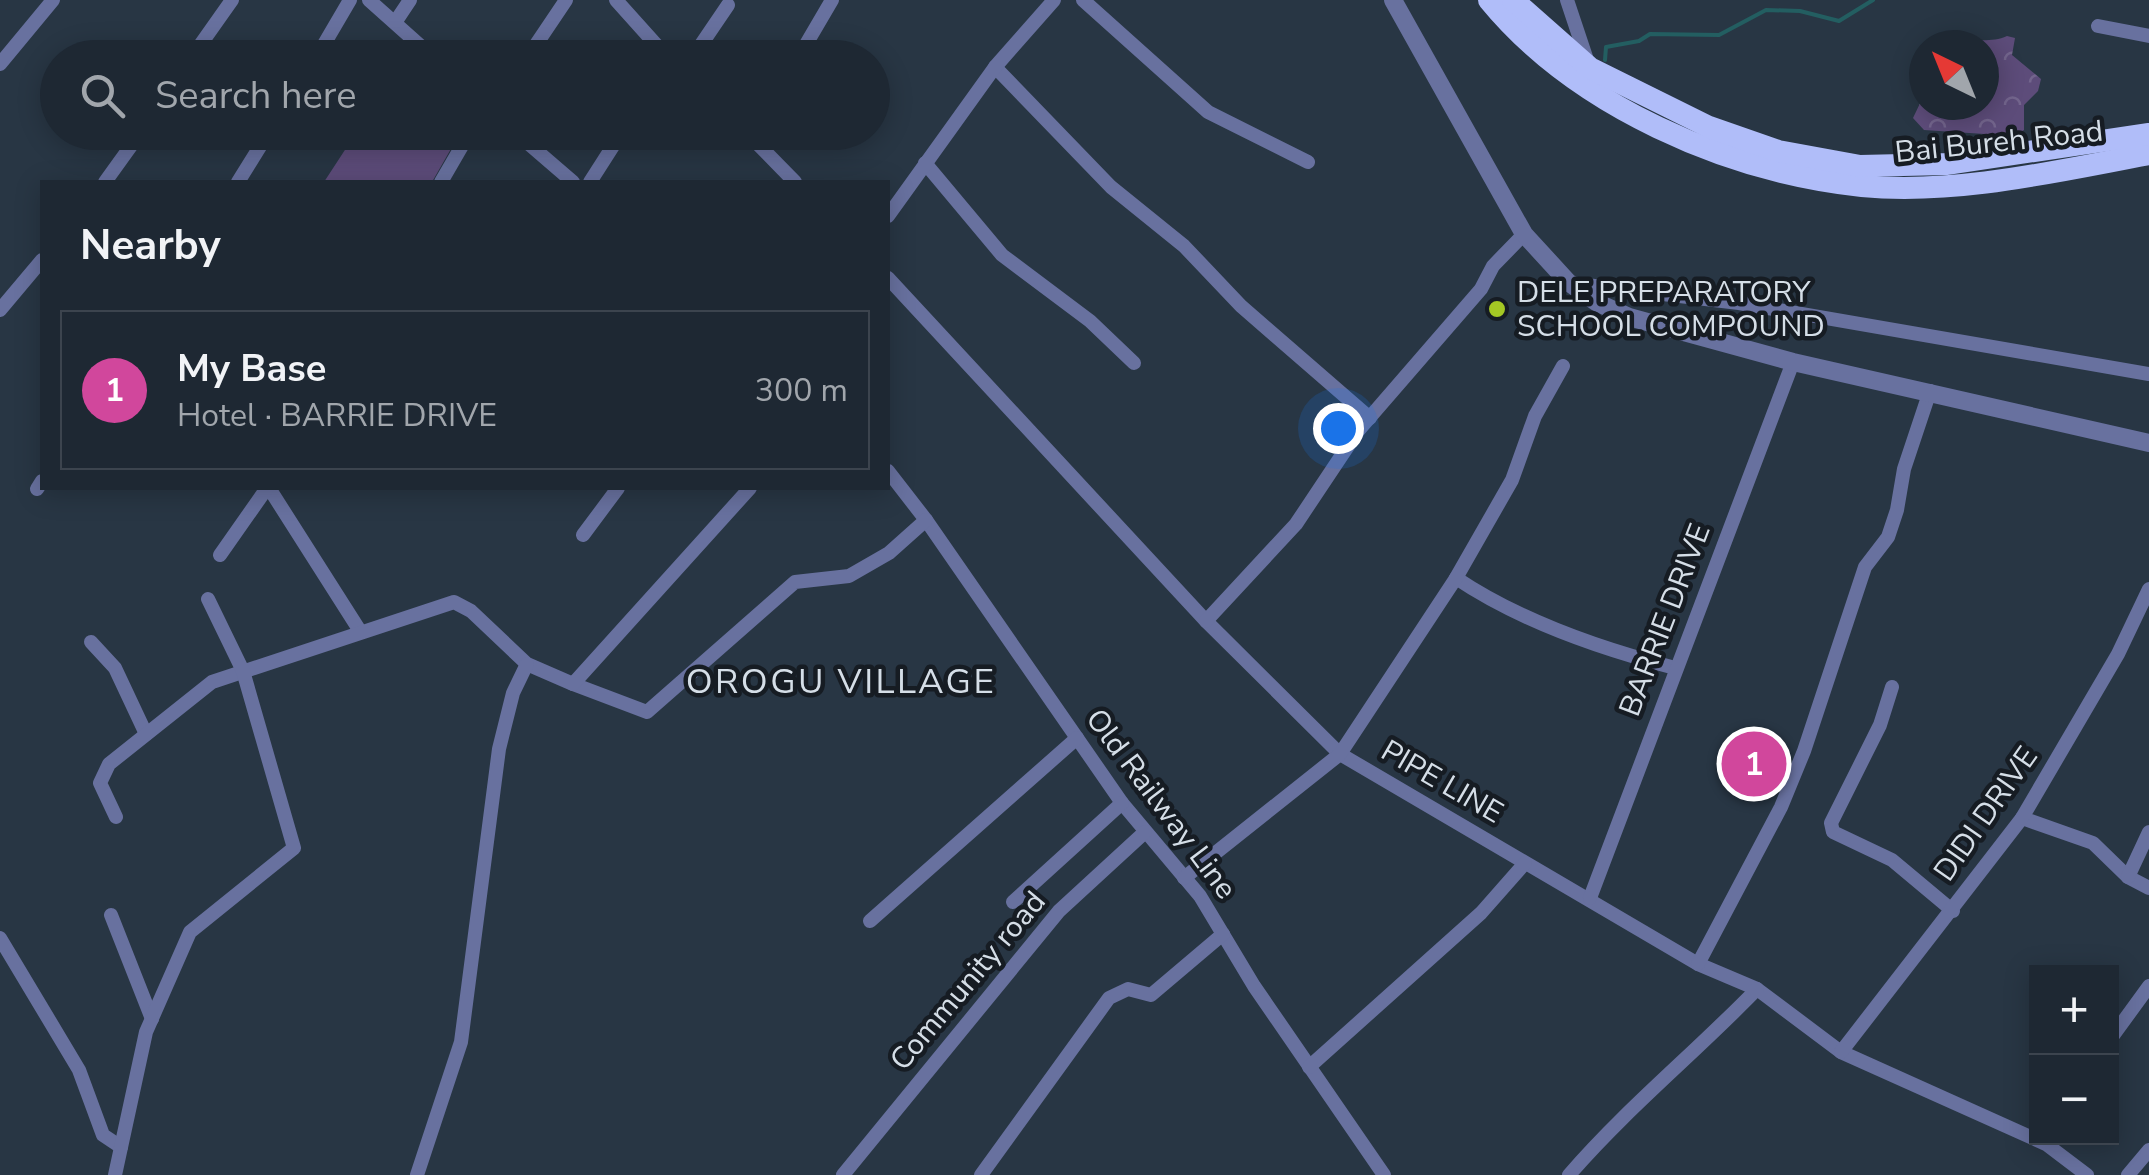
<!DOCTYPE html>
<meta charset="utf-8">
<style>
:root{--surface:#1e2833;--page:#26303b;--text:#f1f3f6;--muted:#a1a6ac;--line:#3c444e;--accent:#ea580c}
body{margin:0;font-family:"Nunito Sans",sans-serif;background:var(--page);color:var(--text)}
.controls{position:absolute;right:30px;bottom:30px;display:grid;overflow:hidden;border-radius:0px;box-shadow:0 5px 25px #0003}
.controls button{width:90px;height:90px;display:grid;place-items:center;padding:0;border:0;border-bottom:2px solid var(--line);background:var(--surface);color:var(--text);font:50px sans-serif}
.compass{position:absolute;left:1909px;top:30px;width:90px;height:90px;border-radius:50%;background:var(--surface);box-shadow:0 5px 25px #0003;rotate:317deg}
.you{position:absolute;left:1338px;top:428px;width:35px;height:35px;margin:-25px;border:8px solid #fff;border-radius:50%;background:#1a73e8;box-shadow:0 0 0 15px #1a73e833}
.badge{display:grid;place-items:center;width:65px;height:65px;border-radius:50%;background:var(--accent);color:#fff;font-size:32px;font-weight:700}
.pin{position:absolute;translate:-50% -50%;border:5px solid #fff;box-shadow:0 2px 10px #0006}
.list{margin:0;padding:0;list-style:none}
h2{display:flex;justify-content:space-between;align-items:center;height:130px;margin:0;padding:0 40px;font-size:42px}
h2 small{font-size:32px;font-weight:400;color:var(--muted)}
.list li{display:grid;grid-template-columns:65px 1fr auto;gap:30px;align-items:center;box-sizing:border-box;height:160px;margin:0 20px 20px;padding:0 20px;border:2px solid var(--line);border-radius:0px}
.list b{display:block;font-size:38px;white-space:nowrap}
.list p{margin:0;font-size:32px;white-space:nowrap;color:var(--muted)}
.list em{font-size:32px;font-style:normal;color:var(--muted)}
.icon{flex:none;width:55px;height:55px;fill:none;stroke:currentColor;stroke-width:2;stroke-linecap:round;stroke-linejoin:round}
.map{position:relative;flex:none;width:2149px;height:1175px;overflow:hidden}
.search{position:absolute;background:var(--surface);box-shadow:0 5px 25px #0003;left:40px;top:40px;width:850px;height:110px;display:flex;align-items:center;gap:25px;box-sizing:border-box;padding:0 35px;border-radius:55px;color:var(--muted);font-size:38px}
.panel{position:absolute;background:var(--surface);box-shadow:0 5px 25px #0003;left:40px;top:180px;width:850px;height:310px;border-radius:0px}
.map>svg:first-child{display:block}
</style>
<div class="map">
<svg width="2149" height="1175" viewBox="0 0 2149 1175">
<defs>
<pattern id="forest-crowns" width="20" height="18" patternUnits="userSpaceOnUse" patternTransform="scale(2.5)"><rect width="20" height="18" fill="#5d4c7a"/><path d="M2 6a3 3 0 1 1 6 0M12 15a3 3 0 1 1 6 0" fill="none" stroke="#73658d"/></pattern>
</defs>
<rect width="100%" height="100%" fill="#283644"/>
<polygon fill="#5d4c7a" points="356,133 356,132 460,133 432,182 324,182"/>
<path fill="url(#forest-crowns)" d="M2007,36L2015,38L2012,55L2041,79L2038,91L2024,105V130L2015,136L1924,130L1913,118L1924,95V105H1984V45H1949C1967,35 1988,45 2007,36Z"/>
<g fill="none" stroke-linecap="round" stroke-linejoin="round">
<polyline stroke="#235e61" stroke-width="4" points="1605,60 1606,47 1639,41 1650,34 1719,35 1766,10 1800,11 1839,21 1873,0"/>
<g stroke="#68719f" stroke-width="14">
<polyline points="369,0 434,58"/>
<polyline points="616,0 668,58"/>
<polyline points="1083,0 1208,112 1308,162"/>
<polyline points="1567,0 1589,66"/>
<polyline points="396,21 410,0"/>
<polyline points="2098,26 2149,36"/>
<polyline points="191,58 232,0"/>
<polyline points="316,58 350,0"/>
<polyline points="527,58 566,0"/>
<polyline points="692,58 728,5"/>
<polyline points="798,58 832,0"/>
<polyline points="0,64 53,0"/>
<polyline points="995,67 1111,187 1184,246 1241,306 1370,418"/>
<polyline points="515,132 573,182"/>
<polyline points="746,132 795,182"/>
<polyline points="925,163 1002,255 1090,321 1134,363"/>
<polyline points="105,182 141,132"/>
<polyline points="238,182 269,132"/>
<polyline points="441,182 470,132"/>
<polyline points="590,182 622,132"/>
<polyline points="888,216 995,67 1054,0"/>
<polyline points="888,278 1206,621 1340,754 1698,964 1757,989 1841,1052 2046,1144 2087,1175"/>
<polyline points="1569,283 1739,303 2149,374"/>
<polyline points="0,310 42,260"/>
<polyline points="888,471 926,520 1122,803 1200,896 1254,986 1384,1175"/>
<polyline points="269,488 360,631"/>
<polyline points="37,489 42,481"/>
<polyline points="583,535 618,488"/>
<polyline points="220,555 267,488"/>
<path d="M1456,578C1520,621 1601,649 1675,668"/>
<polyline points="1206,621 1296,524 1358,431 1481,289 1493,266 1524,234"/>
<polyline points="91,642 115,668 146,734"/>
<polyline points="573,684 647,712 795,582 849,576 889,553 926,520"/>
<polyline points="1892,687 1880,725 1831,823 1833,832 1892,860 1953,911"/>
<polyline points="116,817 100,783 109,764 212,682 454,602 471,611 527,664 573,684 750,488"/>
<polyline points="2022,818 2093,843 2128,877 2149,888"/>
<polyline points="2128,877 2149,832"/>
<polyline points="1184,878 1340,754 1456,578 1512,480 1535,416 1563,366"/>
<polyline points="1590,898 1793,362"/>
<polyline points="1013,902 1122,803"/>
<polyline points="111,915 152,1019"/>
<polyline points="870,921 1077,738"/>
<polyline points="0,938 79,1070 103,1135 121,1147"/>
<polyline points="1698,964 1781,807 1804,751 1865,567 1888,537 1897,510 1904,469 1930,391"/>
<polyline points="2112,1037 2149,986"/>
<polyline points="1841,1052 2022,818 2118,654 2149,589"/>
<polyline points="1309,1067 1481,913 1525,863"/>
<polyline points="115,1175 146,1032 190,932 294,848 243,671 208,599"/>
<polyline points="417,1175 461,1042 499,749 513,693 527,664"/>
<polyline points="843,1175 1059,911 1145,832"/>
<polyline points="981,1175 1109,998 1128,989 1151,995 1223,934"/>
<path d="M1569,1175C1627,1108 1695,1053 1757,989"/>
<polyline points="2128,1175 2149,1150"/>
</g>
<polyline stroke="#68719f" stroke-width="18" points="1393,0 1524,234 1568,282 1596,302 1629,317 1793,362 2149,443"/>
<g stroke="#b0bdf9" stroke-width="22">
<path d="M1489,0C1576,106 1728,172 1862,186C1956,195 2057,171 2149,154"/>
<polyline points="1513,0 1590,68 1709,127 1778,151 1860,166 1946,164 2149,134"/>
</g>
</g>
<circle fill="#a4c824" stroke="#161c23" stroke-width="4" cx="1497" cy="309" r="10"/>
<g text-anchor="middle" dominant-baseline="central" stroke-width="9" stroke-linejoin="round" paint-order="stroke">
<g font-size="30" fill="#d5dee7" stroke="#161c23">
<text transform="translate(1999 142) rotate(-6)">Bai Bureh Road</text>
<text transform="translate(1665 620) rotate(-69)">BARRIE DRIVE</text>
<text transform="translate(1442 782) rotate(30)">PIPE LINE</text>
<text transform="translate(1161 804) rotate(53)">Old Railway Line</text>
<text transform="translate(1986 814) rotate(-55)">DIDI DRIVE</text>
<text transform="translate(968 981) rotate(-50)">Community road</text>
</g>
<g font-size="30" fill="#d5dee7" stroke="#161c23" text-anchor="start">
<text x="1517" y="292">DELE PREPARATORY<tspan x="1517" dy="34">SCHOOL COMPOUND</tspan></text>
</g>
<g font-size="35" letter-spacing="2.5" fill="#d5dee7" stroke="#161c23">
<text x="841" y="681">OROGU VILLAGE</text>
</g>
</g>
</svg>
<div class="controls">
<button>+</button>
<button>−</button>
</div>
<svg class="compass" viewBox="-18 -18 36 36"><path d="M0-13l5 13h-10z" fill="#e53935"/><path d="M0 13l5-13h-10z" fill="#a1a6ac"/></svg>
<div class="you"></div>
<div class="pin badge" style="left:1754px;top:764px;background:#d1479c">1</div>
<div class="search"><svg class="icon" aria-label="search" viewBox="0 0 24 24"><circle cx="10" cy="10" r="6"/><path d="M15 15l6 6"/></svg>Search here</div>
<section class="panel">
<h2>Nearby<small></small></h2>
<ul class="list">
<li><span class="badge" style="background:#d1479c">1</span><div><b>My Base</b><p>Hotel · BARRIE DRIVE</p></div><em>300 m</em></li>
</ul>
</section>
</div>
